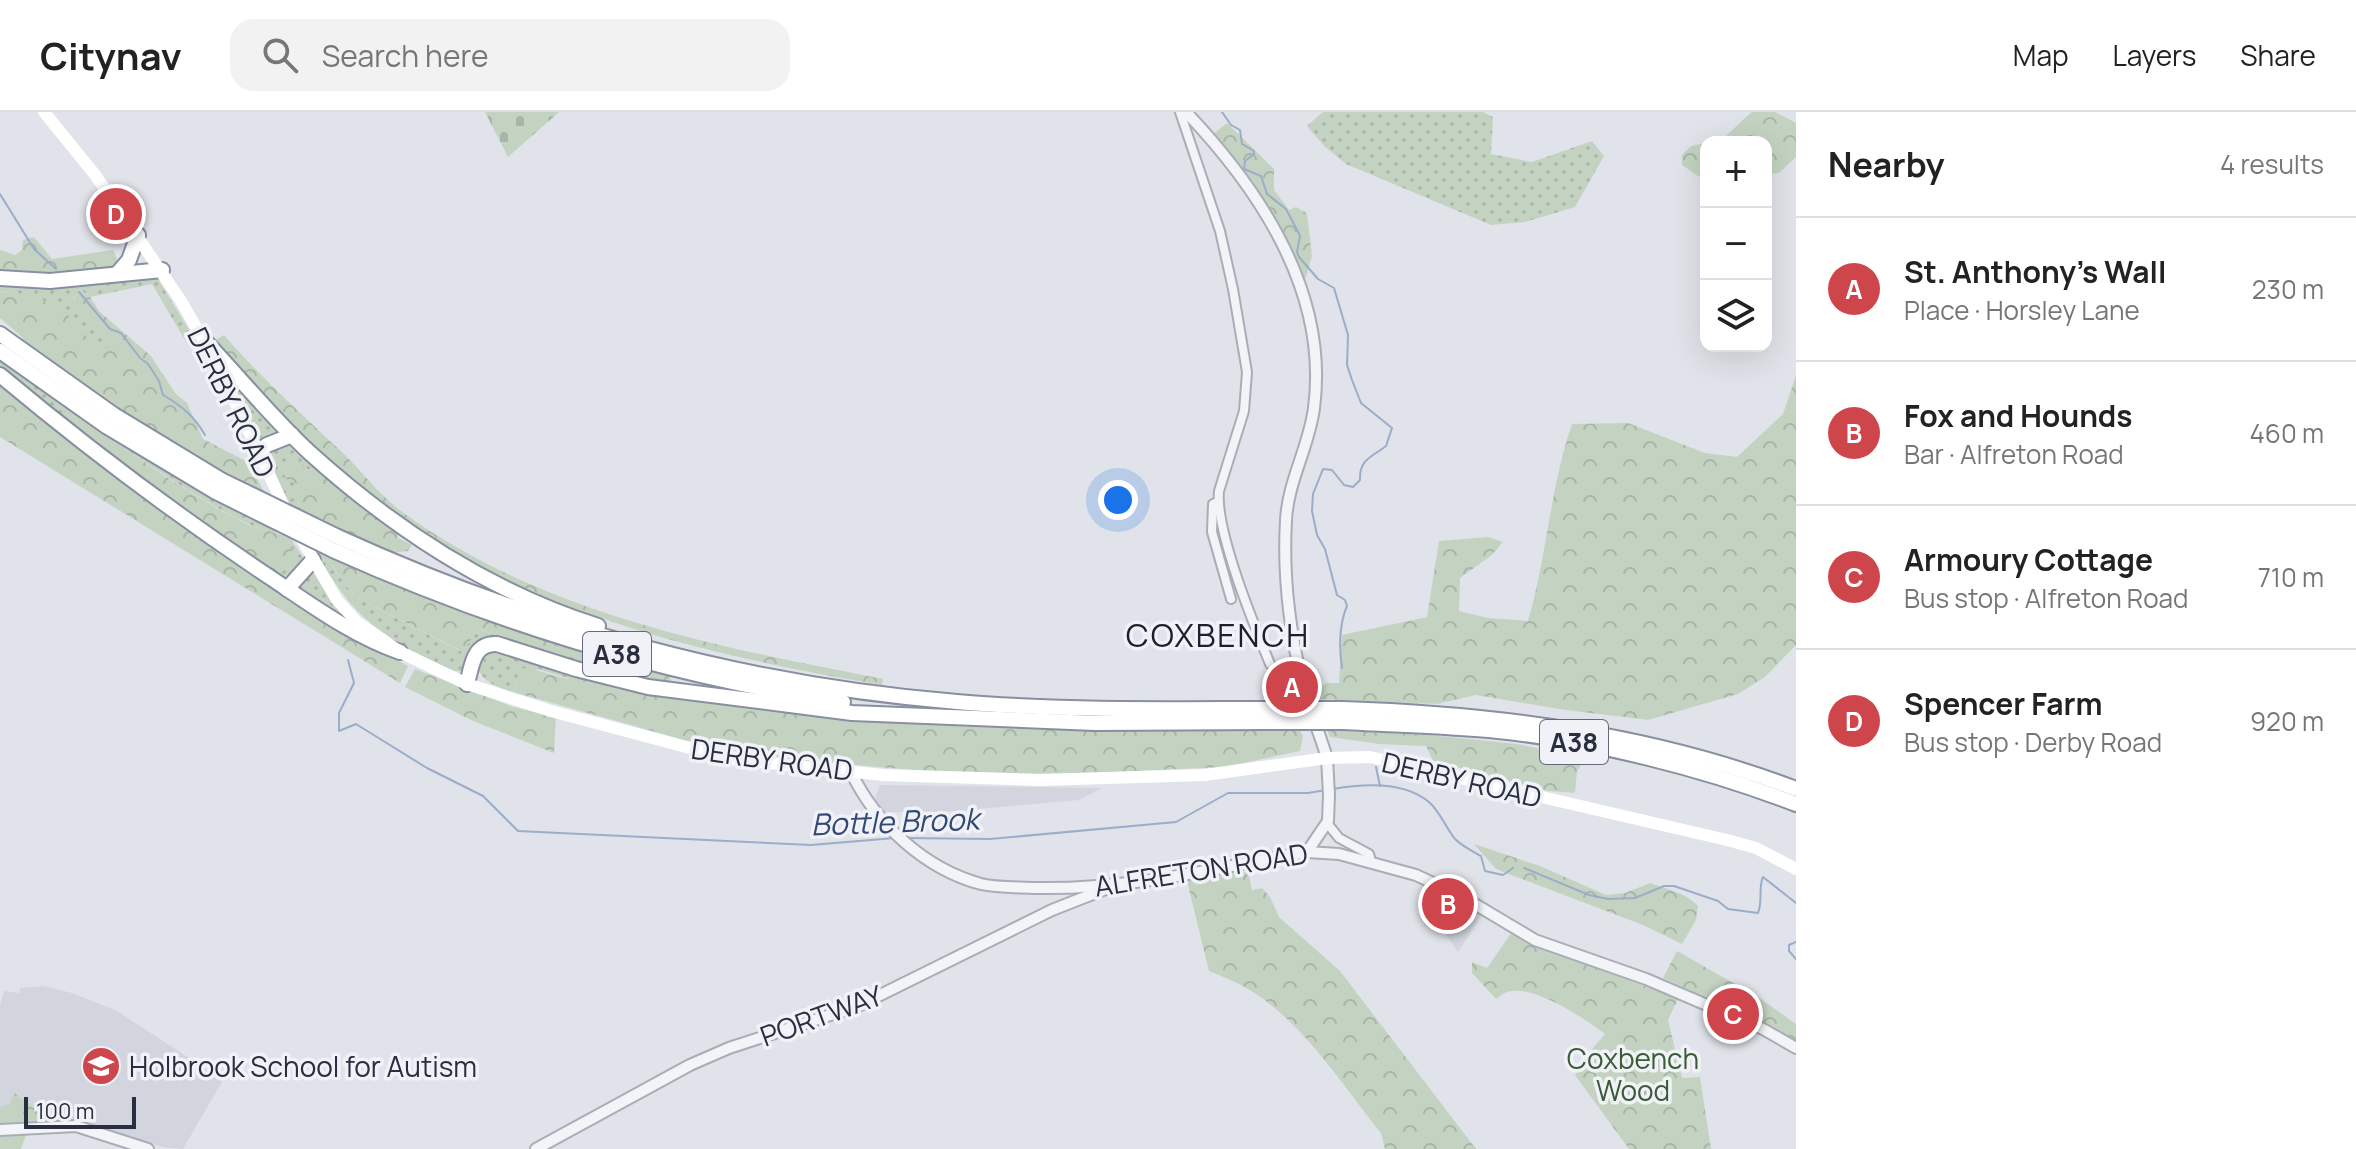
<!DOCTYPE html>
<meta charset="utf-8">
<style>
:root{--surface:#fff;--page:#f2f2f2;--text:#222;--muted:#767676;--line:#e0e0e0;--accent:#cf454c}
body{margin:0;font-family:Manrope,sans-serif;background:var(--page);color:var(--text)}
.controls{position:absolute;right:24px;top:24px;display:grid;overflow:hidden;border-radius:16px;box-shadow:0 8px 32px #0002}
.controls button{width:72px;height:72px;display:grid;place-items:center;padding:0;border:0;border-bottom:2px solid var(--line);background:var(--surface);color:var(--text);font:40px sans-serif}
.scale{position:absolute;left:24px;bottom:20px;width:112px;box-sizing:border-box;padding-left:8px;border:4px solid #292f41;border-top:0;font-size:22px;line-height:28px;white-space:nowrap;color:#292f41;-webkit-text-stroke:6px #f0f2f7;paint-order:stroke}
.you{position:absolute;left:1118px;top:388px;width:28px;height:28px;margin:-20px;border:6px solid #fff;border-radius:50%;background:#1a73e8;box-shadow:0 0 0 12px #1a73e833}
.badge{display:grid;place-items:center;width:52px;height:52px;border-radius:50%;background:var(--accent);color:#fff;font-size:26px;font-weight:700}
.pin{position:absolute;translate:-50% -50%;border:4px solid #fff;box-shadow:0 2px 8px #0006}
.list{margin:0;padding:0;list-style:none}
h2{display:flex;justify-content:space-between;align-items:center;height:104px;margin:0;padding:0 32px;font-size:34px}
h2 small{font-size:26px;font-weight:400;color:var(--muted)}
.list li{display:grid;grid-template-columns:52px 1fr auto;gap:24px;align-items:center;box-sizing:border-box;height:144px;padding:0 32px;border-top:2px solid var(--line)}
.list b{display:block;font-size:30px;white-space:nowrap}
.list p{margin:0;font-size:26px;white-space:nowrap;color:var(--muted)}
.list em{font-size:26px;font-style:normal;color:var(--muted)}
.icon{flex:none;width:44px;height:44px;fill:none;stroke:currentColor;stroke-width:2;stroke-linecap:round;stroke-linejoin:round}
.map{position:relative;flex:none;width:1796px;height:1037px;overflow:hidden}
header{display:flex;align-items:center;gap:48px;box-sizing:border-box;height:112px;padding:0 40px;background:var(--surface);border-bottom:2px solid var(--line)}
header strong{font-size:38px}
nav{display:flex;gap:44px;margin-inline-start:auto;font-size:28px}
.search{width:560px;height:72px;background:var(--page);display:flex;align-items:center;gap:20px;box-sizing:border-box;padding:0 28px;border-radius:24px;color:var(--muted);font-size:30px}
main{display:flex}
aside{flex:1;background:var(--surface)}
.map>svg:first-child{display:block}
</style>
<header>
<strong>Citynav</strong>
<div class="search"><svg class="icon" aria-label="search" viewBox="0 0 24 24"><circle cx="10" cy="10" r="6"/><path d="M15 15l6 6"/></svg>Search here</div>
<nav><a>Map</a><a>Layers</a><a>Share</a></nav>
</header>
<main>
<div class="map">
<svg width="1796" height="1037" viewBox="0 0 1796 1037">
<defs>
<pattern id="grass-dots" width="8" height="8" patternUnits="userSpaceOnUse" patternTransform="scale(2)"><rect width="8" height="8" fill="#c4d3c1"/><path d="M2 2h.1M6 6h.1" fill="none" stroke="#a8b5a7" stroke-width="1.8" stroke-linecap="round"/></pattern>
<pattern id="forest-crowns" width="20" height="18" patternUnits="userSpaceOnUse" patternTransform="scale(2)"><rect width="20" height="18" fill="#c4d3c1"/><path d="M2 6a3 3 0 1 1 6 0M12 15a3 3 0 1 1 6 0" fill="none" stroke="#a8b5a7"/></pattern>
<pattern id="cemetery-stones" width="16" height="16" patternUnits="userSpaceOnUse" patternTransform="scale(2)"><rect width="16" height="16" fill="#c4d3c1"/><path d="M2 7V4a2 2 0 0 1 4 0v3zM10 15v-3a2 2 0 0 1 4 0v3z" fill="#a8b5a7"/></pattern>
</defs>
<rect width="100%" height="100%" fill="#e0e3e9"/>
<g fill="#d2d5de">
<polygon points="880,673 881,673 1102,676 1079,688 943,700 884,700 875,687"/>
<polygon points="1436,776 1483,801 1458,840 1437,810 1431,789"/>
<polygon points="43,874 72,881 117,899 223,968 183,1037 163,1035 93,1013 92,1007 82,1005 80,1011 51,1008 0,1013 0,893 4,879 19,881 20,876"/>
</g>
<g fill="url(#grass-dots)">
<polygon points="1323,0 1483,0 1493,5 1491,42 1532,50 1592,29 1604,44 1575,95 1525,110 1491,113 1346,52 1325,35 1307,14"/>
<polygon points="153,164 158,167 196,229 189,235 152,172 90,185 81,178 73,187 108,235 104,239 90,231 73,208 5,179 0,180 0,170"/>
<polygon points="0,246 78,304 67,306 70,316 0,258"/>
<polygon points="225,254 285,320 262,330 259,328"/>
<path d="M99,319L276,420C244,421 131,340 99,319Z"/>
<path d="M289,329L326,360L308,357C296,374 295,380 301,400L289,394L268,343V340Z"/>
<polygon points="288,426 291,427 305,449 291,464 274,463 279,459 293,456 295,452"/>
<path d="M315,440L324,442L354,484L462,540L478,517L507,527H489L461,559C449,561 437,552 426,546C367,515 350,497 315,440Z"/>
<polygon points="312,459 339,499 338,504 296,478"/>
<path d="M497,536L584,566L577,569L538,557L518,568L513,580C498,575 485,572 477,556C479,544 487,541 497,536Z"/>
</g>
<g fill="url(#forest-crowns)">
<path d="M1752,0H1775L1796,11V45L1779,61L1766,62V30H1717C1730,23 1740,9 1752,0Z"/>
<polygon points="1227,11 1274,57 1274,78 1289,98 1296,95 1307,101 1312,144 1305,169 1260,82 1213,22"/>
<polygon points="1706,31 1706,65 1698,64 1682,53 1682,43 1691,34"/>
<path d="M34,125L52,147L113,138L118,149L114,155C76,163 39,163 0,160V138L15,143L22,138L23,128Z"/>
<path d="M81,178L90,185L100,200L151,244L175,281L187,291L203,327L248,350L265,381C181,341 103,288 27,235L22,225L0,206V180C24,179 55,189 72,207C83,219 89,231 104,239L108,235L73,188Z"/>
<path d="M224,223C262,267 303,303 345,343C365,363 381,385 405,402C544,502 718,535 883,567L882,573C655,534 459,484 292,314C266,288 233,261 217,227Z"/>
<path d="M1796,263V533L1765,565L1738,582L1648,608L1559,597L1476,583L1437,592L1316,587L1317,578L1326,571H1339L1342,523L1427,505L1439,429L1488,425L1503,430L1492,443L1460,466L1459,499L1488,506L1528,509C1547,444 1550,376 1572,312L1628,311L1705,341L1737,345L1783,302Z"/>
<polygon points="0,270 337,516 408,554 400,571 0,325"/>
<path d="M78,304C133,342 188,383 247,412C261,418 275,419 288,426L296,452L293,456L279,459L274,463L70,316L67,306Z"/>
<polygon points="279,349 295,351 299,349 308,357 326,360 396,416 398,426 412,433 408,439 390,441 301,400 296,381 297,372 286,367"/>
<path d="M324,442C380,467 436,491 494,510C553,530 612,544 670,564L671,569L662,571L597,556L478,517L463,540L354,484Z"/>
<path d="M524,556C543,557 568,572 584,566C819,619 1060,616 1299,617L1303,624L1300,639L1224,655L1068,662L937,660L796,648L713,636L513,580L518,568L517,560Z"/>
<polygon points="415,557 513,595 556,605 554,641 473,609 405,575"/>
<polygon points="1327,618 1430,623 1517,632 1586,646 1577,659 1575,681 1549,679 1433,649 1426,634 1379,632 1330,625"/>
<path d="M1474,732L1540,754L1606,783L1625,781L1650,771C1667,777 1686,781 1698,794L1696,808L1682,832L1643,813L1496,757Z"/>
<path d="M1248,760L1252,778L1262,776L1270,785L1279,805L1340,859L1476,1037H1385L1381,1021C1342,973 1306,914 1253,880C1239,871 1224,865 1209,859L1186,765Z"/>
<path d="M1512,820L1531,831L1678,887L1668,908L1682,966L1700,965L1711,1037H1629L1575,963L1584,947L1605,922C1584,906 1534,872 1507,880C1503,881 1499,885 1496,887L1472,861V850L1487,856Z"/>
<polygon points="1677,839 1761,887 1796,912 1796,930 1723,889 1700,883 1663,866"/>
<polygon points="14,981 51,1008 0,1013 0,995 10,992"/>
<polygon points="27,1020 21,1037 0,1037 0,1023"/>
</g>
<polygon fill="url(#cemetery-stones)" points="485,0 559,0 508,45"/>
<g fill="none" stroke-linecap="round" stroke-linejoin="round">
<g stroke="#9badc9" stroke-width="2">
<path d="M1222,0L1231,13L1240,18L1242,32L1254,39V42L1245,49L1244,57L1261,64L1267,82L1286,97L1297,118L1300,124L1297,140L1299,145L1318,167L1334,176L1348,223L1347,253L1352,268L1361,291L1392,316L1386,334C1372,345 1359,347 1360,368L1353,375L1344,373L1332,358L1323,357L1313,382L1312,399L1317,423L1325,437L1337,483L1345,488L1347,494C1339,512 1339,537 1342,556"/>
<polyline points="0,82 34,137 56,157"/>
<path d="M79,180L110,217L121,221L140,246L148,252L159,269L163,283C182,294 194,304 205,323"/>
<polyline points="348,548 354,571 339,601 339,619 356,612 427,656 483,684 518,719 811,733 895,726"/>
<polyline points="1376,655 1380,674"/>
<path d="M1333,677C1362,672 1405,669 1430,691C1440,700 1446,716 1455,727C1462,734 1472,739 1481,744L1485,759L1503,763L1513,756"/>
<polyline points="906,726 990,727 1176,710 1228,681 1308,681 1326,678"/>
<path d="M1524,756L1589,783L1608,787L1635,786L1664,774H1674L1718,789L1728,797L1758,801C1763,789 1758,776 1763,765L1796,791"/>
<polyline points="1796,830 1789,833 1789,839 1796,847"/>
</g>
<defs>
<g id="minor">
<path d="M1180,0L1220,119L1233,177L1247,260L1244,299L1219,379C1215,418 1254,513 1270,552C1280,564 1285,569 1301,565"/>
<polyline points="1218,390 1213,392 1212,420 1231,487"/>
<polyline points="1327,711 1339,726 1369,742 1371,749"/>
</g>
<g id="tertiary">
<path d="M1186,0C1262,80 1329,182 1314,296C1309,335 1288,369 1286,408C1283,460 1289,514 1301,565C1307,593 1319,619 1327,646L1329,683L1328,709L1307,740"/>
<path d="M851,660C876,712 925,757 981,772C998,776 1018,775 1036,776C1128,778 1216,756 1307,740L1339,742L1416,763L1463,785L1535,828L1646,867L1763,917L1796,936"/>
<polyline points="0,1018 76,1014 148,1037"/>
<polyline points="536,1037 690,953 729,936 858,894 1052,798 1108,776"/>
</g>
<g id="trunk">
<polyline points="117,162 129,148 138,123"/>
<polyline points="0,166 50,169 162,158"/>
<polyline points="0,222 114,303 221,368"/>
<path d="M205,229C240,266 273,307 310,341C393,416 491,480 598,514"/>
<polyline points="0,239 106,314 216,380"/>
<path d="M0,263C86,335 175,402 268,464C310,492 353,524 400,540"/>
<polyline points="257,341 267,333 292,323"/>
<path d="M338,425C533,514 743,573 957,590C1062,599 1167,597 1272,597"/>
<path d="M333,438C496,511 666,564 843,590"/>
<polyline points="287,477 313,448"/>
<path d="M467,572C472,553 473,531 497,532L576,557L648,575L852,601L1095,611L1275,610"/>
<path d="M1343,597C1497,602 1651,622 1796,677"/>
<path d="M1344,610C1395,613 1447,614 1498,619C1595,629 1705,657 1796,692"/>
</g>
</defs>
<use href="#minor" stroke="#a9adb7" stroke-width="12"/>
<use href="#tertiary" stroke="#a9adb7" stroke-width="14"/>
<use href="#trunk" stroke="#878fa0" stroke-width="18"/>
<use href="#minor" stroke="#f3f4f7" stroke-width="8"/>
<use href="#tertiary" stroke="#f3f4f7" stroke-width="10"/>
<g stroke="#fff" stroke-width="12">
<polyline points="44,0 96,64 181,189 218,254 288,403"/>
<polyline points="297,419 337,488 357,510 400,540 467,572 551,599 731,647 883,663 1040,668 1205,663 1327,646 1370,645 1727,728 1756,736 1796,757"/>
</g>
<use href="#trunk" stroke="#fff" stroke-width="14"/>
<defs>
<g id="trunk-bridge">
<polyline points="221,368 338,425"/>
<polyline points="216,380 333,438"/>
<polyline points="1272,597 1343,597"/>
<polyline points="1275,610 1344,610"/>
</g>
</defs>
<use href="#trunk-bridge" stroke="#878fa0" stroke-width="18" stroke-linecap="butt"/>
<use href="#trunk-bridge" stroke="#fff" stroke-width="14"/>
</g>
<defs>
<symbol id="school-disc" viewBox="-11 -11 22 22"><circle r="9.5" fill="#cf454c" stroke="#f0f2f7"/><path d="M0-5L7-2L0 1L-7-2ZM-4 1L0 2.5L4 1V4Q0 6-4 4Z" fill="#fff"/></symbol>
</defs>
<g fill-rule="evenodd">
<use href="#school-disc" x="79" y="932" width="44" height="44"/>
</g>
<g text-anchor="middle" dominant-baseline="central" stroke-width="7" stroke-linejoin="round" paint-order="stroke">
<g fill="#f0f2f7" stroke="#656a78" stroke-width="2">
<rect x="583" y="520" width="68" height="44" rx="6"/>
<rect x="1540" y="608" width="68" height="44" rx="6"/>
</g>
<g font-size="26" font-weight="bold" fill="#292f41">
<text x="617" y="542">A38</text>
<text x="1574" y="630">A38</text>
</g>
<g font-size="28" fill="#292f41" stroke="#f0f2f7">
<text transform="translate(232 290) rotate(64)">DERBY ROAD</text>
<text transform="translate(772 647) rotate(8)">DERBY ROAD</text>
<text transform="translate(1462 667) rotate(13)">DERBY ROAD</text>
<text transform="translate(1201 757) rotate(-9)">ALFRETON ROAD</text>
<text transform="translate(821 903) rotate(-20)">PORTWAY</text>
</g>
<g font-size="28" fill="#395c36" stroke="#f0f2f7">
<text x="1633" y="946">Coxbench<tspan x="1633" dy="32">Wood</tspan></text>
</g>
<g font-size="28" fill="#292f41" stroke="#f0f2f7" text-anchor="start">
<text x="129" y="954">Holbrook School for Autism</text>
</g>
<g font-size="30" font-style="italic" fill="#324975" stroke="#f0f2f7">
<text transform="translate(895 709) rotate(-2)">Bottle Brook</text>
</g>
<g font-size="32" letter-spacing="2" fill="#1b2031" stroke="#f0f2f7">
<text x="1218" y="523">COXBENCH</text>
</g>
</g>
</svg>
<div class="controls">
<button>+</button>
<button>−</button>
<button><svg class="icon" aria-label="layers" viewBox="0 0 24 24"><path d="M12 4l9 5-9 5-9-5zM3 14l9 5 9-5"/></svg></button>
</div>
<div class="scale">100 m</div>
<div class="you"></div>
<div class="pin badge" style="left:1292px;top:575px">A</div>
<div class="pin badge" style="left:1448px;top:792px">B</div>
<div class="pin badge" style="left:1733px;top:902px">C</div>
<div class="pin badge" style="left:116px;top:102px">D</div>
</div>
<aside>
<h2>Nearby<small>4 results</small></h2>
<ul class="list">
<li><span class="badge">A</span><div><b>St. Anthony's Wall</b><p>Place · Horsley Lane</p></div><em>230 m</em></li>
<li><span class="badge">B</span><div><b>Fox and Hounds</b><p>Bar · Alfreton Road</p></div><em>460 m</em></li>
<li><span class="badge">C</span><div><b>Armoury Cottage</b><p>Bus stop · Alfreton Road</p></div><em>710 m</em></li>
<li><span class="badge">D</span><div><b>Spencer Farm</b><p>Bus stop · Derby Road</p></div><em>920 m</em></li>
</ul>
</aside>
</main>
